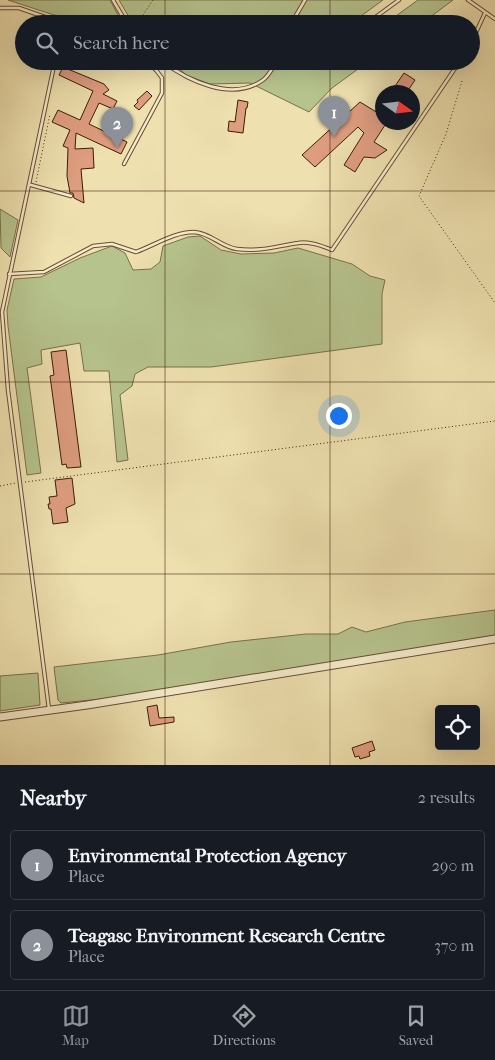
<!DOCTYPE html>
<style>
:root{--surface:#171b24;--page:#242831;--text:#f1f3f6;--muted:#9ea1a6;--line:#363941;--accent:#8c9099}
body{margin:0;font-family:"IM FELL French Canon",serif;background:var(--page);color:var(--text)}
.controls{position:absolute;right:15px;bottom:15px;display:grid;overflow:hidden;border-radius:5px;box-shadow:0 5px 20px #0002}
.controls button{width:45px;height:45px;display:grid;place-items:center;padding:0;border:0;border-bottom:1px solid var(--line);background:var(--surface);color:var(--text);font:25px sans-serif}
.compass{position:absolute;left:375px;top:85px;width:45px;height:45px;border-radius:50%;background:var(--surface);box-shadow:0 5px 20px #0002;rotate:104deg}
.you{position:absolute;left:338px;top:415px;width:18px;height:18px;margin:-12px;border:4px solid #fff;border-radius:50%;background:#1a73e8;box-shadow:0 0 0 8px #1a73e833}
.badge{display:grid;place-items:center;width:32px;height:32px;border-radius:50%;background:var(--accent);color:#fff;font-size:16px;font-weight:700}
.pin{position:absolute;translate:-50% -41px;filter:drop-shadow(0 1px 2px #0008)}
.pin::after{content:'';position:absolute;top:26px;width:18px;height:15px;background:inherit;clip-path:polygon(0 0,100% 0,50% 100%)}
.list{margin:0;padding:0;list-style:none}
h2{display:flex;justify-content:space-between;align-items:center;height:65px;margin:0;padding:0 20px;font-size:21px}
h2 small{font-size:16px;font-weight:400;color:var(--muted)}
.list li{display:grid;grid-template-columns:32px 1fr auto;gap:15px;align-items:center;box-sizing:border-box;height:70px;margin:0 10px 10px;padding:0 10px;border:1px solid var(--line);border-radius:5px}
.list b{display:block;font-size:19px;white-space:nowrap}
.list p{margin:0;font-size:16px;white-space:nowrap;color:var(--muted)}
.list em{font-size:16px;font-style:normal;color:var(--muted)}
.icon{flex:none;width:28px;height:28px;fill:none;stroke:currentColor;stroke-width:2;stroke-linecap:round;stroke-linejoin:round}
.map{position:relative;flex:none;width:495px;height:765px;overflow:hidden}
.search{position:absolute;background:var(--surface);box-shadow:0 5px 20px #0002;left:15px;right:15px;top:15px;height:55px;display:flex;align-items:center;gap:12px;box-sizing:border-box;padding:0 18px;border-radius:28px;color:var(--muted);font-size:19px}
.sheet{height:225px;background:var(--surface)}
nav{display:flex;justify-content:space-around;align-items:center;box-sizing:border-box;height:70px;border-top:1px solid var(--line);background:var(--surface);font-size:14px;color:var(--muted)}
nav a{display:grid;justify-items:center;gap:2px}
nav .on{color:var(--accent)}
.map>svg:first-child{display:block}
</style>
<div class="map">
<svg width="495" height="765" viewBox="0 0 495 765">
<rect width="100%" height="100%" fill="#eee0af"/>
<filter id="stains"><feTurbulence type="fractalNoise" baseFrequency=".004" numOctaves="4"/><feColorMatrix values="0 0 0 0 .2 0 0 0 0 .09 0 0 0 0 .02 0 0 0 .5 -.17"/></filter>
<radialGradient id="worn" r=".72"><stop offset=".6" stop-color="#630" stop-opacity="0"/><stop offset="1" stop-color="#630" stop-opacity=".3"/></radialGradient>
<g fill="#b6c38d" stroke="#7a704a">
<polygon points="8,0 110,0 119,17 87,20 54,15"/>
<polygon points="119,0 383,0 350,24 133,24"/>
<polygon points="418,0 453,0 421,24 385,24"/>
<polygon points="171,61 324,61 327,65 332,61 369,61 332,88 309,112 250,83 210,84 186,75"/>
<polygon points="0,209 18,220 10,257 1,248"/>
<polygon points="200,236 221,250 241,254 274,253 298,248 352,264 370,276 385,280 382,294 382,344 211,367 148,367 135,374 132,386 120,395 128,460 117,462 109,371 84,371 80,343 41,350 42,364 27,368 41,473 27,475 8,326 7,310 14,279 41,277 80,258 112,246 125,253 133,270 151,269 160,262 163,246 188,237"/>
<polygon points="495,610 495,636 111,698 61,703 58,700 54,667 158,655 231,642 306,634 338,634 352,627 366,632 405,622"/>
<polygon points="38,673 40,705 0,711 0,676"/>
</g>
<g fill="#df9d80" stroke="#3d1c07">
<polygon points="63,67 104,84 109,90 103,94 117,101 113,109 99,103 89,124 127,142 121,154 76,133 75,149 93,148 94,168 81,169 84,203 74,198 73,193 70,193 67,176 68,148 63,146 70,130 52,122 58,110 80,120 93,91 59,75"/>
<polygon points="404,73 415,80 407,92 391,92"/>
<polygon points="147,91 152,96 139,110 134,106 138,102 137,100"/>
<polygon points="238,100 248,102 247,108 246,108 243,133 228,131 229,121 235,122"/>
<polygon points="360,102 378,113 382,105 382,122 387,122 374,142 387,150 375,158 364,157 355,172 344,165 364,133 358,127 315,167 302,155"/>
<polygon points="66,350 81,467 67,468 66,464 62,465 50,376 54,375 51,352"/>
<polygon points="72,478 75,504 66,508 68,522 53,524 51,509 49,509 48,504 50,504 49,497 57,496 55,480"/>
<polygon points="157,705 159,718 174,717 174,722 150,726 147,707"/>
<polygon points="372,741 375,750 369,752 370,756 360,759 359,756 355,757 352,748"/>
</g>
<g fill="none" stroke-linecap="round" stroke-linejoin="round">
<defs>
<g id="service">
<polyline points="113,0 127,24"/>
<polyline points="468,0 495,19"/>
<polyline points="0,8 19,8 65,24"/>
<polyline points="291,24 305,0"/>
<polyline points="366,24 399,0"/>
<polyline points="471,43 485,13"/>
<polyline points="146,61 156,70"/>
<path d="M162,61C188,81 232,102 263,80C269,76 273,67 277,61"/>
<polyline points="76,64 78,61"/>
<polyline points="124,164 162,93 162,78 156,70 162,62"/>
<polyline points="31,185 71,196"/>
<path d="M9,274L44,272L93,246L112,244L136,252C155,245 174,232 194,232C211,233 221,247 237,249C260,252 277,246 298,243C310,241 322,246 332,250L460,61"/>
<polyline points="49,709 8,390 2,312 55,61"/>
</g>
<polyline id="tertiary" points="0,717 87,705 495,639"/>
</defs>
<use href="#service" stroke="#694d31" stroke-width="4.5"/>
<use href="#tertiary" stroke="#694d31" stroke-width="9"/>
<g stroke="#3d1c07" stroke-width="1" stroke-dasharray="1 2.5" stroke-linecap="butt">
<polyline points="137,24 153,0"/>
<polyline points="462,81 446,134 419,196 495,303"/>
<polyline points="36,182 50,114"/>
<polyline points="25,482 495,421"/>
<polyline points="0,486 16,483"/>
</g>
<use href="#service" stroke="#f4ebcb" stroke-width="2.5"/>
<use href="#tertiary" stroke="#f4ebcb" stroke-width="7"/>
</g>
<path fill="none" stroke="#3d1c07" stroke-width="1" stroke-opacity="0.55" d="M165,0V24M330,0V24M165,61V765M330,61V765M0,191H495M0,382H495M0,574H495"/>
<rect width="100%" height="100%" filter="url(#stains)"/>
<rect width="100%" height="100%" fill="url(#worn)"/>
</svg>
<div class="controls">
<button><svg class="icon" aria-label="locate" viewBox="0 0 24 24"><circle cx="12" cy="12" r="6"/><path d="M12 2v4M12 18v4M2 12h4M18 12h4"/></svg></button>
</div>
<svg class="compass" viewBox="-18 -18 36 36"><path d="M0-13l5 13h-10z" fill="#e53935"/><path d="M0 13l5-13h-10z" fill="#9ea1a6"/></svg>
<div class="you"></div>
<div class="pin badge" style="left:334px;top:137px">1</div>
<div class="pin badge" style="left:117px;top:148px">2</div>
<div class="search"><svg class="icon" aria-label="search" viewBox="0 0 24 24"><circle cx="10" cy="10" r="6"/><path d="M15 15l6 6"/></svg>Search here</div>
</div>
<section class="sheet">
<h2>Nearby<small>2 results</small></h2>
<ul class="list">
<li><span class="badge">1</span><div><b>Environmental Protection Agency</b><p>Place</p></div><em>290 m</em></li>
<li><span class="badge">2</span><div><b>Teagasc Environment Research Centre</b><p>Place</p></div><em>370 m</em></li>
</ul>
</section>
<nav>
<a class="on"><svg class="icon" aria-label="map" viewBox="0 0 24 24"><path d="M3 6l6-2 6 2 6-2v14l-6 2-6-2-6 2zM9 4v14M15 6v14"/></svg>Map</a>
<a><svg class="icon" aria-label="directions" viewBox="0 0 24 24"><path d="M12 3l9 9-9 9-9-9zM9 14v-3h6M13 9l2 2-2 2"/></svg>Directions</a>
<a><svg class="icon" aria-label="saved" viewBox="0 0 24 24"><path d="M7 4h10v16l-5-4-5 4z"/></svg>Saved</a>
</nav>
